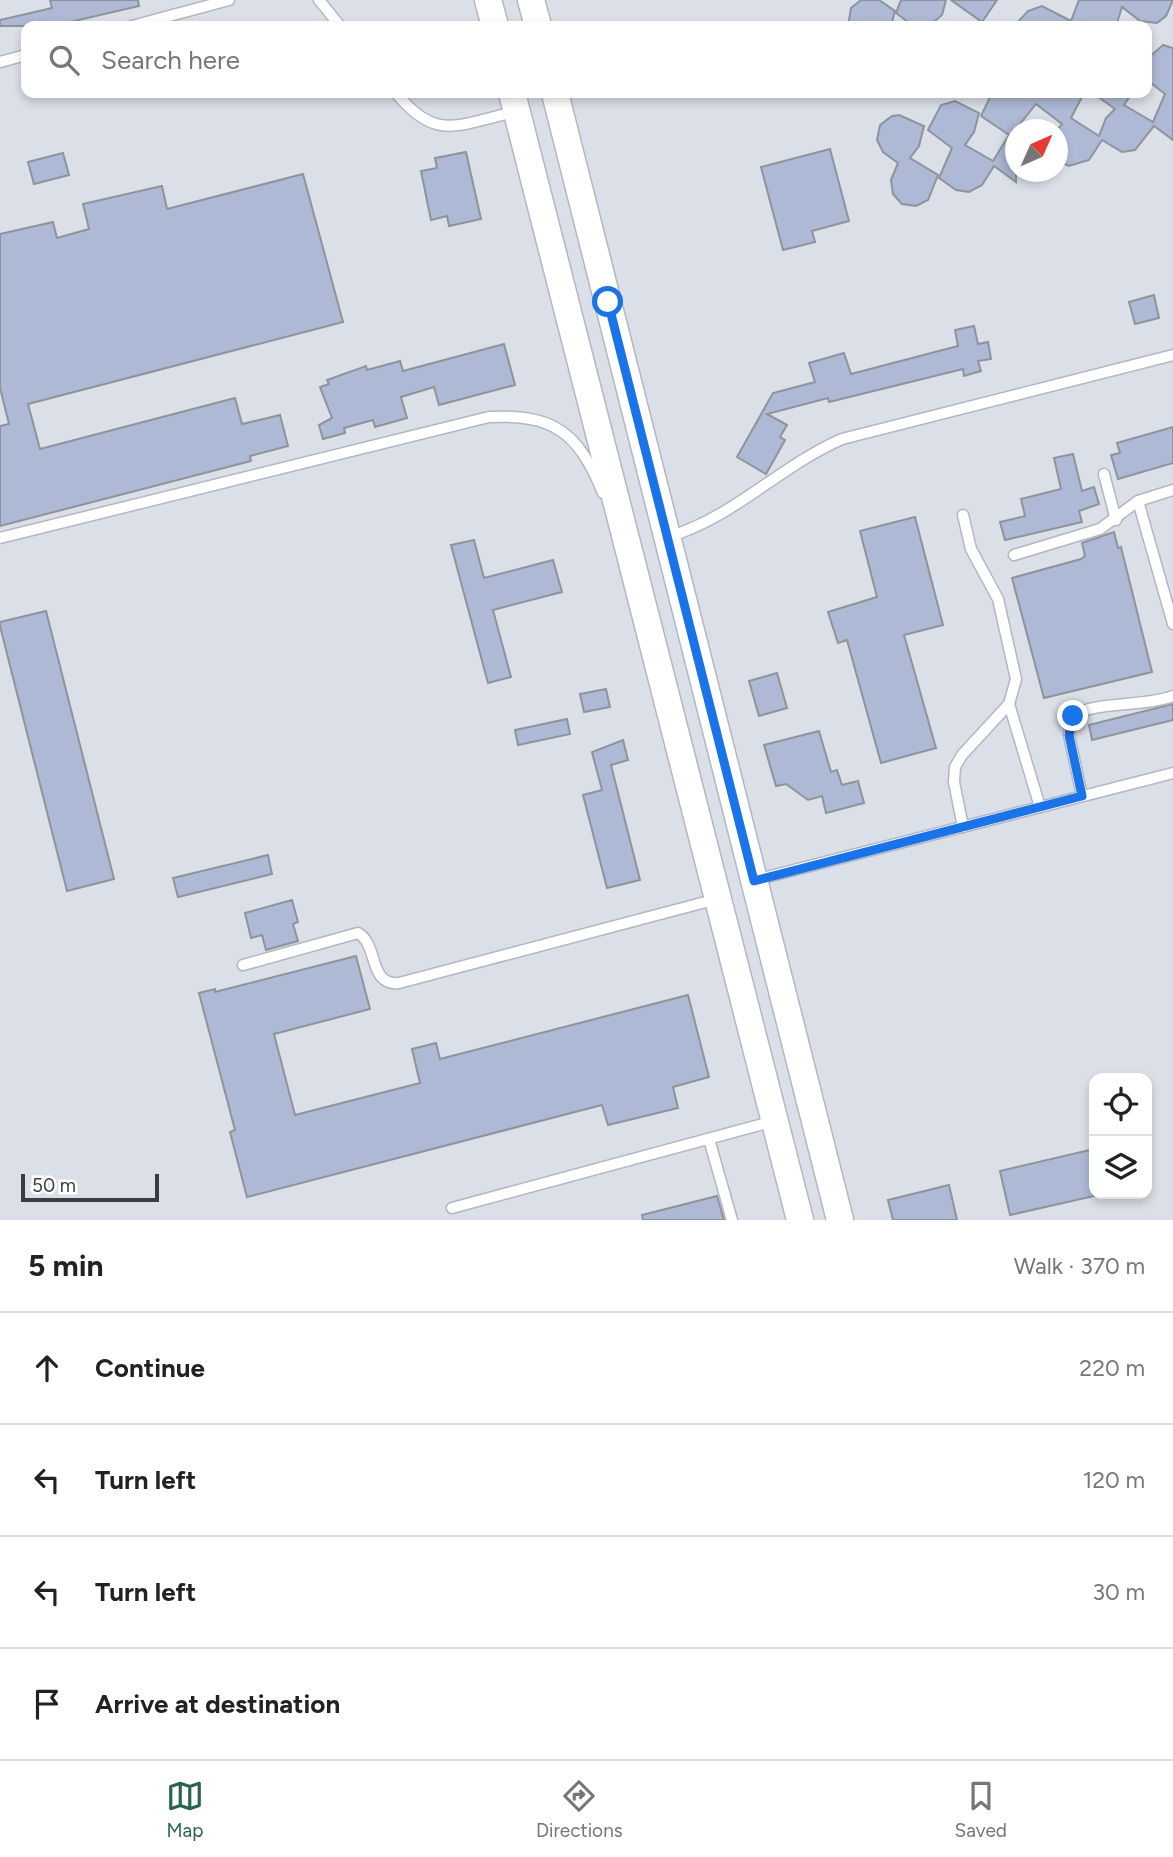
<!DOCTYPE html>
<meta charset="utf-8">
<style>
:root{--surface:#fff;--page:#f2f2f2;--text:#222;--muted:#767676;--line:#e0e0e0;--accent:#2b644c}
body{margin:0;font-family:Figtree,sans-serif;background:var(--page);color:var(--text)}
.controls{position:absolute;right:21px;bottom:21px;display:grid;overflow:hidden;border-radius:14px;box-shadow:0 4px 10px #0003}
.controls button{width:63px;height:63px;display:grid;place-items:center;padding:0;border:0;border-bottom:2px solid var(--line);background:var(--surface);color:var(--text);font:35px sans-serif}
.compass{position:absolute;left:1005px;top:119px;width:63px;height:63px;border-radius:50%;background:var(--surface);box-shadow:0 4px 10px #0003;rotate:45deg}
.scale{position:absolute;left:21px;bottom:18px;width:138px;box-sizing:border-box;padding-left:7px;border:4px solid #3a3c40;border-top:0;font-size:19px;line-height:24px;white-space:nowrap;color:#3a3c40;-webkit-text-stroke:5px #fff;paint-order:stroke}
.stop{position:absolute;width:21px;height:21px;margin:-16px;border:5px solid #1a73e8;border-radius:50%;background:#fff}
.stop.end{background:#1a73e8;border-color:#fff;box-shadow:0 2px 7px #0008}
.list{margin:0;padding:0;list-style:none}
h2{display:flex;justify-content:space-between;align-items:center;height:91px;margin:0;padding:0 28px;font-size:30px}
h2 small{font-size:23px;font-weight:400;color:var(--muted)}
.list li{display:grid;grid-template-columns:46px 1fr auto;gap:21px;align-items:center;box-sizing:border-box;height:112px;padding:0 28px;border-top:2px solid var(--line)}
.list b{display:block;font-size:26px;white-space:nowrap}
.list em{font-size:23px;font-style:normal;color:var(--muted)}
.icon{flex:none;width:38px;height:38px;fill:none;stroke:currentColor;stroke-width:2;stroke-linecap:round;stroke-linejoin:round}
.map{position:relative;flex:none;width:1173px;height:1220px;overflow:hidden}
.search{position:absolute;background:var(--surface);box-shadow:0 4px 10px #0003;left:21px;right:21px;top:21px;height:77px;display:flex;align-items:center;gap:18px;box-sizing:border-box;padding:0 24px;border-radius:14px;color:var(--muted);font-size:26px}
.sheet{height:539px;background:var(--surface)}
nav{display:flex;justify-content:space-around;align-items:center;box-sizing:border-box;height:98px;border-top:2px solid var(--line);background:var(--surface);font-size:19px;color:var(--muted)}
nav a{display:grid;justify-items:center;gap:4px}
nav .on{color:var(--accent)}
.map>svg:first-child{display:block}
</style>
<div class="map">
<svg width="1173" height="1220" viewBox="0 0 1173 1220">
<rect width="100%" height="100%" fill="#dadfe8"/>
<g fill="#adb9d5" stroke="#8f939c" stroke-width="2">
<polygon points="50,0 138,0 139,6 53,26 0,26 0,20 52,8"/>
<polygon points="861,0 879,0 895,11 891,26 848,26 851,8"/>
<polygon points="901,0 946,0 942,15 929,26 912,25 896,13"/>
<polygon points="951,0 997,0 982,22"/>
<polygon points="1079,0 1173,0 1166,16 1157,23 1140,21 1122,7 1116,26 1014,26 1028,11 1042,6 1071,21"/>
<polygon points="1163,45 1173,48 1173,140 1154,126 1135,150 1122,152 1102,140 1089,160 1069,166 1058,161 1058,129 1062,124 1036,104 1016,129 1016,182 994,166 982,185 969,192 956,190 939,178 952,148 928,130 941,105 955,101 979,113 974,132 965,145 993,161 1009,135 981,116 992,93 1084,93 1071,118 1099,136 1106,118 1115,109 1093,93 1132,93 1124,105 1153,122 1165,94 1147,80 1147,59"/>
<polygon points="899,115 924,126 919,146 910,158 938,175 928,200 916,206 902,204 893,194 891,180 898,163 883,152 877,140 880,125 892,116"/>
<polygon points="830,149 849,221 812,231 815,242 783,250 761,167"/>
<polygon points="466,152 481,219 449,226 447,216 431,220 421,171 437,168 435,158"/>
<polygon points="63,153 69,175 34,184 28,162"/>
<polygon points="303,174 343,322 28,404 40,449 235,398 242,424 280,415 288,446 250,456 251,461 0,526 0,426 9,424 0,388 0,234 53,222 57,238 89,229 83,204 162,186 167,209"/>
<polygon points="1154,295 1159,318 1135,324 1129,302"/>
<polygon points="974,326 978,344 988,342 991,359 978,361 981,371 964,376 963,369 829,402 828,398 767,414 787,425 780,437 785,440 766,474 737,457 773,393 815,382 809,363 844,353 851,374 958,346 955,330"/>
<polygon points="504,344 515,385 439,405 434,387 401,397 407,418 375,427 373,420 344,428 345,433 323,439 319,425 332,418 320,387 329,384 327,380 366,366 367,370 400,361 403,371"/>
<polygon points="1173,427 1173,463 1118,479 1111,455 1120,453 1117,443"/>
<polygon points="1073,454 1082,491 1094,487 1099,504 1079,511 1082,522 1005,540 1000,522 1025,516 1021,499 1061,489 1054,458"/>
<polygon points="915,517 943,625 904,635 936,748 881,763 847,640 838,643 828,612 877,597 860,531"/>
<polygon points="1114,532 1118,548 1121,547 1152,672 1044,698 1012,578 1081,559 1085,556 1082,543"/>
<polygon points="474,540 484,578 553,560 562,592 493,610 511,677 488,683 451,545"/>
<polygon points="46,611 114,879 67,891 0,626 0,622"/>
<polygon points="777,673 787,708 759,716 749,681"/>
<polygon points="606,689 610,707 584,712 580,694"/>
<polygon points="1173,704 1173,720 1092,740 1089,725"/>
<polygon points="567,719 570,734 518,745 515,730"/>
<polygon points="819,731 831,772 837,770 842,785 858,781 864,803 826,813 822,796 808,800 786,784 776,786 764,745"/>
<polygon points="623,740 628,760 611,765 640,880 607,888 583,795 602,790 592,752"/>
<polygon points="268,855 272,874 178,897 173,878"/>
<polygon points="292,900 298,922 293,924 298,941 266,950 262,935 251,938 245,913"/>
<polygon points="356,956 370,1009 274,1034 295,1115 420,1083 412,1049 436,1043 440,1059 688,995 709,1077 673,1087 678,1108 608,1125 602,1105 247,1197 230,1132 235,1130 199,993 215,989 215,992"/>
<polygon points="1094,1149 1094,1196 1010,1215 1000,1171"/>
<polygon points="949,1185 957,1220 893,1220 888,1200"/>
<polygon points="717,1196 724,1220 643,1220 642,1215"/>
</g>
<g fill="none" stroke-linecap="round" stroke-linejoin="round">
<defs>
<g id="service">
<polyline points="319,0 340,26"/>
<polyline points="132,26 229,0"/>
<polyline points="0,62 26,55"/>
<path d="M396,93C437,143 458,124 515,112"/>
<polyline points="1104,474 1116,520"/>
<polyline points="1138,501 1173,624"/>
<polyline points="963,515 971,549 998,599 1016,679 1009,704 962,755 955,767 954,782 963,827"/>
<path d="M668,537C733,518 780,466 842,439L1173,355"/>
<path d="M0,538L489,417C554,414 578,432 603,493"/>
<polyline points="1014,555 1100,529 1138,501 1173,490"/>
<polyline points="1009,704 1040,807"/>
<path d="M1082,796L1069,735L1073,716C1092,701 1146,707 1173,696"/>
<polyline points="755,880 1173,773"/>
<path d="M243,965L358,933C379,945 368,986 399,983L717,899"/>
<polyline points="709,1139 732,1220"/>
<polyline points="452,1208 774,1121"/>
</g>
<g id="tertiary">
<polyline points="488,0 495,26"/>
<polyline points="531,0 538,26"/>
<polyline points="512,93 800,1220"/>
<polyline points="555,93 840,1220"/>
</g>
</defs>
<use href="#service" stroke="#b2b7c0" stroke-width="13"/>
<use href="#tertiary" stroke="#b2b7c0" stroke-width="29"/>
<use href="#service" stroke="#fff" stroke-width="10"/>
<use href="#tertiary" stroke="#fff" stroke-width="26"/>
</g>
<g fill="none" stroke-linecap="round" stroke-linejoin="round">
<polyline stroke="#1a73e8" stroke-width="9" points="608,302 754,881 1082,796 1069,735 1073,716"/>
</g>
</svg>
<div class="controls">
<button><svg class="icon" aria-label="locate" viewBox="0 0 24 24"><circle cx="12" cy="12" r="6"/><path d="M12 2v4M12 18v4M2 12h4M18 12h4"/></svg></button>
<button><svg class="icon" aria-label="layers" viewBox="0 0 24 24"><path d="M12 4l9 5-9 5-9-5zM3 14l9 5 9-5"/></svg></button>
</div>
<svg class="compass" viewBox="-18 -18 36 36"><path d="M0-13l5 13h-10z" fill="#e53935"/><path d="M0 13l5-13h-10z" fill="#767676"/></svg>
<div class="scale">50 m</div>
<div class="stop" style="left:608px;top:302px"></div>
<div class="stop end" style="left:1073px;top:716px"></div>
<div class="search"><svg class="icon" aria-label="search" viewBox="0 0 24 24"><circle cx="10" cy="10" r="6"/><path d="M15 15l6 6"/></svg>Search here</div>
</div>
<section class="sheet">
<h2>5 min<small>Walk · 370 m</small></h2>
<ul class="list">
<li><svg class="icon" aria-label="ahead" viewBox="0 0 24 24"><path d="M12 20V5M6 11l6-6 6 6"/></svg><div><b>Continue</b></div><em>220 m</em></li>
<li><svg class="icon" aria-label="left" viewBox="0 0 24 24"><path d="M17 20v-9H6M10 6l-5 5 5 5"/></svg><div><b>Turn left</b></div><em>120 m</em></li>
<li><svg class="icon" aria-label="left" viewBox="0 0 24 24"><path d="M17 20v-9H6M10 6l-5 5 5 5"/></svg><div><b>Turn left</b></div><em>30 m</em></li>
<li><svg class="icon" aria-label="arrive" viewBox="0 0 24 24"><path d="M6 21V4h12l-3 4 3 4H6"/></svg><div><b>Arrive at destination</b></div></li>
</ul>
</section>
<nav>
<a class="on"><svg class="icon" aria-label="map" viewBox="0 0 24 24"><path d="M3 6l6-2 6 2 6-2v14l-6 2-6-2-6 2zM9 4v14M15 6v14"/></svg>Map</a>
<a><svg class="icon" aria-label="directions" viewBox="0 0 24 24"><path d="M12 3l9 9-9 9-9-9zM9 14v-3h6M13 9l2 2-2 2"/></svg>Directions</a>
<a><svg class="icon" aria-label="saved" viewBox="0 0 24 24"><path d="M7 4h10v16l-5-4-5 4z"/></svg>Saved</a>
</nav>
